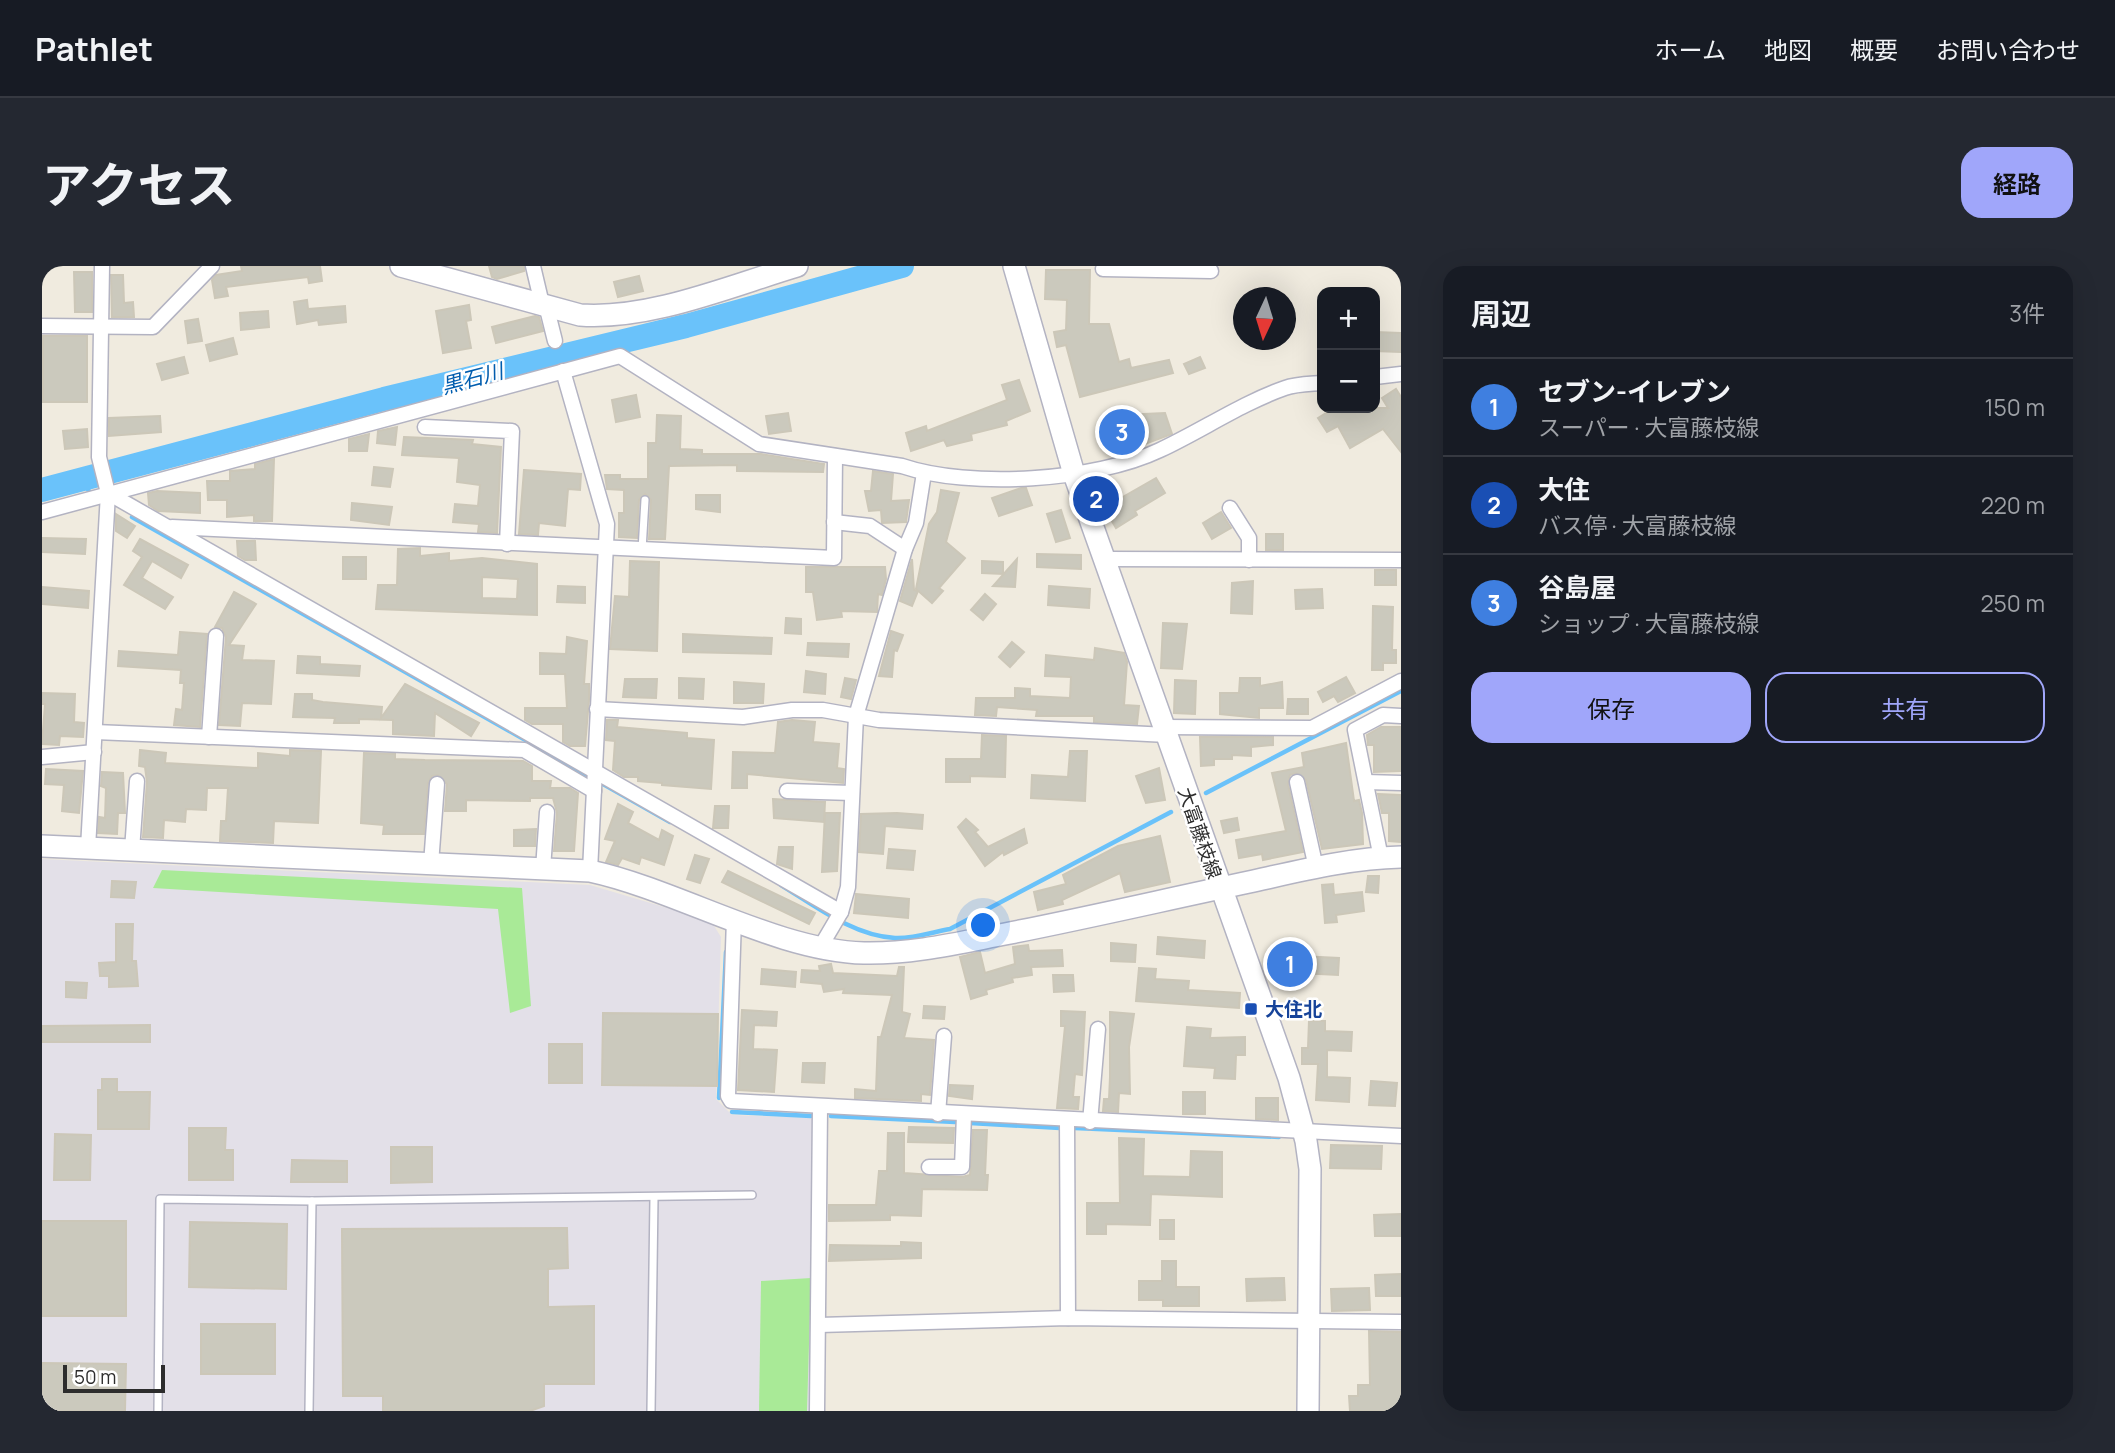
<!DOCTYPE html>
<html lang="ja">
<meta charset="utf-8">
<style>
:root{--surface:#171b24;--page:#242831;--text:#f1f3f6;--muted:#9ea1a6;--line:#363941;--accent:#a0a6fa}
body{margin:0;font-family:Manrope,"Noto Sans JP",sans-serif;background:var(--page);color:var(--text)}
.controls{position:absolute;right:21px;top:21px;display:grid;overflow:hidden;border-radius:14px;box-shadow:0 7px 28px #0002}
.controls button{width:63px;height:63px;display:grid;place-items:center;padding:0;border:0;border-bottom:2px solid var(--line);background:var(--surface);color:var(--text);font:35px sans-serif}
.compass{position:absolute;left:1191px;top:21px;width:63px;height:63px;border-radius:50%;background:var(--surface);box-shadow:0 7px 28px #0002;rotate:184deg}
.scale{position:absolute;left:21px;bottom:18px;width:102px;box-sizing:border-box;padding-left:7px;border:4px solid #2d2d2d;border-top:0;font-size:19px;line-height:24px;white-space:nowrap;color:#2d2d2d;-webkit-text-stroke:5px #fff;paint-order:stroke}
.you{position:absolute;left:942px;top:660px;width:24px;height:24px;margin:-18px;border:5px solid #fff;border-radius:50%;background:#1a73e8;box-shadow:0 0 0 10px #1a73e833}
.badge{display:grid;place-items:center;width:46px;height:46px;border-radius:50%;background:var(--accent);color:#fff;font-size:23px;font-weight:700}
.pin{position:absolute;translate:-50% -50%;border:4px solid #fff;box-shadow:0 2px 7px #0006}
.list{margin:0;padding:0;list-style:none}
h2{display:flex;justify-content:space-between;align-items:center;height:91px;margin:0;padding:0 28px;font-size:30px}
h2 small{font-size:23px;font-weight:400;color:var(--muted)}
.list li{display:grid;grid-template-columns:46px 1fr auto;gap:21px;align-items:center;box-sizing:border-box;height:98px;padding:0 28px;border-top:2px solid var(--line)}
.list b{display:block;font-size:26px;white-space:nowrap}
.list p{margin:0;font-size:23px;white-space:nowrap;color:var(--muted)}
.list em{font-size:23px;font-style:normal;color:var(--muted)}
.actions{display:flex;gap:14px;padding:21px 28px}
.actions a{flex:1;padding:16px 0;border:2px solid var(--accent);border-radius:21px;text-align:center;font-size:24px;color:var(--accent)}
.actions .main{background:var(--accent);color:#111}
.map{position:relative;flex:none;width:1359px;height:1145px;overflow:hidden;border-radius:21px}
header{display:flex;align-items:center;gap:42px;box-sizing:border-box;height:98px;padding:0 35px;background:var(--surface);border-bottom:2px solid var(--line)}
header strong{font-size:33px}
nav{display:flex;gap:38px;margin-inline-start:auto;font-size:24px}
.intro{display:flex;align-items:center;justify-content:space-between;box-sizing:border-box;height:168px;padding:0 42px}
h1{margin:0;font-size:49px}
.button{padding:18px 32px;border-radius:21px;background:var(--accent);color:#111;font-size:24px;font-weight:700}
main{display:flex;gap:42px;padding:0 42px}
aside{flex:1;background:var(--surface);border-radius:21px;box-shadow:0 7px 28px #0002}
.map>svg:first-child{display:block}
</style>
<header>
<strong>Pathlet</strong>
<nav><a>ホーム</a><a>地図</a><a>概要</a><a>お問い合わせ</a></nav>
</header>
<div class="intro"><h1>アクセス</h1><a class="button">経路</a></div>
<main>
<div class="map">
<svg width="1359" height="1145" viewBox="0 0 1359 1145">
<rect width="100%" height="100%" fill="#f0ebdf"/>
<polygon fill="#e3e0e8" points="0,593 548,619 669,655 679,671 674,833 690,849 771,852 771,1145 0,1145"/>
<g fill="#a9ea97">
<polygon points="120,604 480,622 489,740 468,747 456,643 111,622"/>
<polygon points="769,1012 765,1145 717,1145 719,1015"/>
</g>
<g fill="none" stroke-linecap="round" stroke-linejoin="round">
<g stroke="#6ac2fa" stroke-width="4.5">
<polyline points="23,216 44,220 48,227"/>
<polyline points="90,251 628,556"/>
<polyline points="1164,527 1359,425"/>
<path d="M739,619C773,640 812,670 853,672C871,673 891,666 908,663L1129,546"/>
<polyline points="677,832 684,686"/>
<polyline points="690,846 769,850"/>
<polyline points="789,850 913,856"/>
<polyline points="928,857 1018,862"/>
<polyline points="1033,862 1237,871"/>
</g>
<polyline stroke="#6ac2fa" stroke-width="24" points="0,224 342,133 644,60 860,0"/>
</g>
<g fill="#cbc9bd" stroke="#ccc7b8" stroke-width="2" fill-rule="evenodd">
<polygon points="199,0 278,0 280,15 267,17 266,11 184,21 186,30 173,32 170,14 174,9 200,5"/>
<polygon points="447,0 482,0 482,5 455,13 450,11"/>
<polygon points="1004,4 1048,4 1047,58 1067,58 1077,96 1087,93 1089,102 1127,94 1131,107 1038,131 1024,79 1015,81 1012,66 1024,64 1025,34 1003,33"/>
<polygon points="32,6 50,6 50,46 33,46"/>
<polygon points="69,9 81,9 82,37 91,36 92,51 70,51"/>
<polygon points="597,10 601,25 576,31 572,16"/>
<polygon points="265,34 266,43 303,40 304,56 277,59 276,54 255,58 252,36"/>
<polygon points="427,39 429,54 424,55 429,82 401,87 394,45"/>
<polygon points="226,45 227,61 199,64 198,47"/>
<polygon points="493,50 497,51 501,65 454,77 450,61"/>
<polygon points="156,53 160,75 146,77 143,55"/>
<polygon points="1333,66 1359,67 1359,86 1333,85"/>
<rect x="1" y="70" width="44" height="66"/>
<polygon points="191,72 195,88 168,95 164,79"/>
<polygon points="142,91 146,107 120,114 115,98"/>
<polygon points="1158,91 1163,102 1147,108 1142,98"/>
<polygon points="977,114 988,145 964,155 965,159 929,168 930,174 905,180 902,174 869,185 864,167 884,160 885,165 965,134 960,119"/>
<polygon points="1354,123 1359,131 1359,186 1341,163 1308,182 1296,160 1285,166 1276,152 1292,142 1346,142 1340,132"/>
<polygon points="594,129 598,151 574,156 570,134"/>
<polygon points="746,147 749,165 727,168 724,150"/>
<polygon points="1123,147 1130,168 1092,182 1080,149"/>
<polygon points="615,149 639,150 638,183 660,184 660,188 719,188 782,198 781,206 695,205 695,199 627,200 623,273 607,273 609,234 603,228 597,234 595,272 577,271 577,247 582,247 582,224 565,223 563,209 578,209 578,213 606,213 606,177 614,177"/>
<polygon points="118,150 119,166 67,170 67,152"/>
<polygon points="355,161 353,179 335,177 336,165"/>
<polygon points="45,163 46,181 23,183 21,165"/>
<polygon points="327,168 325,185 307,185 307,173"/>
<polygon points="362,171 431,174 430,178 459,181 455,267 436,266 437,258 411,256 413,238 436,240 438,219 415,216 417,192 360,189"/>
<polygon points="232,193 230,255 212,255 212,249 185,251 185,234 166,234 165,215 188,215 188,205 213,203 213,198"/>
<polygon points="332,201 351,203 348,221 330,219"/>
<polygon points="482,204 539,208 538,224 526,223 523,260 497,257 496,269 477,268"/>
<polygon points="831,205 851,208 849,235 867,234 864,256 840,257 839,244 827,245 823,225 829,225"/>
<polygon points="1114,212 1123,227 1093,245 1095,249 1074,262 1053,226 1068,217 1079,232"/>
<polygon points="979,222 984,222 990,239 957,250 950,232"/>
<polygon points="899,224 917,227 904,276 923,292 897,322 901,325 890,337 874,323 887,258 895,246"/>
<polygon points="115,225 158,227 158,247 116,245 107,239 106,227"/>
<polygon points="654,229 678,229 678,246 654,243"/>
<polygon points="310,237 350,241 347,259 309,254"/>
<polygon points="1019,244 1028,272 1014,276 1005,248"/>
<polygon points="1179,246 1189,262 1170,273 1161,257"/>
<polygon points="74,248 93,260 85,272 74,265"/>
<rect x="1224" y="268" width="17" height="16"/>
<polygon points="0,272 44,273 43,288 0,286"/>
<polygon points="98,273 146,299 139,312 110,295 100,312 131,331 123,343 82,319 100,291 91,285"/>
<polygon points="195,275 213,275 214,294 203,294 196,290"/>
<path d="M378,282V290L407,287V295L440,292L495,298V349L334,343L336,319H355L356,283ZM440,311L476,313L475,333L440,332Z"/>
<polygon points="995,288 1039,289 1039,303 995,301"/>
<rect x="301" y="291" width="23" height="22"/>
<polygon points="870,293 872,324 876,325 870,340 858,335"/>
<polygon points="975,293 973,321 951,320"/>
<polygon points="588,295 617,296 615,385 568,383 573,330 587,331"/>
<polygon points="940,295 961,296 961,308 940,307"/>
<polygon points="764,301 843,301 844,313 840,329 836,328 835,346 799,345 800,351 775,354 771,326 764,326"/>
<rect x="1333" y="304" width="21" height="15"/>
<polygon points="1211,315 1210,348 1189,347 1190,317"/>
<polygon points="516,320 543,321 543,337 515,336"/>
<polygon points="1007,320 1048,323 1047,342 1006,339"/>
<polygon points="0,321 47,325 46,342 0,338"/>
<polygon points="1280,323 1281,342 1254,343 1253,324"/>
<polygon points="192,326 214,338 187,379 202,380 200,394 232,395 229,438 200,437 198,460 177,459 184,371 180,362 173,361"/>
<polygon points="943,328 954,338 941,354 929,344"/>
<polygon points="1331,340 1351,341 1350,384 1354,384 1354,397 1341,397 1341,404 1330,404"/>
<polygon points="744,352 759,353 759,368 743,367"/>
<polygon points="1121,357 1145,358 1140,403 1119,402"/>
<polygon points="849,365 861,369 855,385 852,384 850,411 837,410"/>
<polygon points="138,366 165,368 158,461 132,459 134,443 140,444 142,417 138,417 139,404 76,400 77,385 136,389"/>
<polygon points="641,368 730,372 729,388 641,386"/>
<polygon points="525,371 545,375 542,418 547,418 547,434 543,480 528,480 521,476 521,458 490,458 483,454 483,442 525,442 523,408 498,408 498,387 524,388"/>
<polygon points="970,376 982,386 968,401 957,391"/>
<polygon points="766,377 807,378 806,391 765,389"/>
<polygon points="1053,382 1082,387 1085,396 1082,439 1097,440 1095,458 1052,456 1052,450 994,450 995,444 955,441 954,450 933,449 934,432 973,432 973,422 988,423 988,430 1028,432 1029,411 1003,410 1004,389 1052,394"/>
<polygon points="256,390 278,391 278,398 318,400 317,410 255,407"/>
<polygon points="764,405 784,408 783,428 762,426"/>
<polygon points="1304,411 1313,427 1296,436 1292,430 1281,436 1276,426"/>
<polygon points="637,412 662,413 661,433 637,432"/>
<polygon points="803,412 814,414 809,433 799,431"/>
<polygon points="1198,412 1218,412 1218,420 1240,416 1241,442 1217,442 1217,452 1178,448 1178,427 1197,427"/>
<polygon points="583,413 615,413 614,432 581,431"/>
<polygon points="1133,414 1154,415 1153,448 1132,447"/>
<polygon points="692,416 722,418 721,437 692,437"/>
<polygon points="363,418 437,457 429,470 393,447 392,470 351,468 351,454 317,453 317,457 292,457 293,452 251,451 253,428 270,428 270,434 281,436 340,441 339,452"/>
<polygon points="0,427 33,428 32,456 42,457 41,471 18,470 17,479 0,478 3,438 0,438"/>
<polygon points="1246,433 1266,433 1266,448 1245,448"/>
<polygon points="565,454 576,454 575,461 645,467 645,472 672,474 669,523 620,519 620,517 596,515 596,511 582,511 571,504 573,475 564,474"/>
<polygon points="750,454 773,456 771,476 797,478 795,502 802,503 801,517 705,508 705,522 690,522 691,486 733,487 736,456"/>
<polygon points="1339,461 1359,461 1359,505 1332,506 1332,479 1326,479 1325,469"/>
<polygon points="940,469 964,470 963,511 928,510 928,516 904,516 904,493 939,493"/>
<polygon points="1158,471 1231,471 1231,479 1209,481 1209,490 1190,489 1190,493 1172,493 1172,499 1159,500"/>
<polygon points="1304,477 1312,535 1317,534 1320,547 1321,578 1280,583 1264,514 1254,507 1248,509 1246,518 1261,586 1221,594 1220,588 1197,592 1194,574 1244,565 1230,507 1262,501 1260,487"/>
<polygon points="98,484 124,487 123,497 216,502 216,487 248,490 248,484 279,485 276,557 232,555 231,577 178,575 179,555 184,555 186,522 165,522 164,544 144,543 143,556 122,554 121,572 101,571 105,516 103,501 97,500"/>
<polygon points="1028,485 1045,485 1043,535 989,532 990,509 1026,511"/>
<polygon points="322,487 353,488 353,493 383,494 481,495 490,500 490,515 509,515 508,522 528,522 536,527 532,585 512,585 515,547 511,532 488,532 488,535 424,534 424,545 403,545 405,518 396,509 390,510 386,517 382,568 341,568 342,559 319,557"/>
<polygon points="1117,502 1123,534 1104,537 1094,510"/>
<polygon points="4,503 41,505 37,547 20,545 22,519 3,518"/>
<polygon points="60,506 81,507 83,547 76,547 75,568 56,567 57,551 63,552 64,522 59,520"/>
<polygon points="1336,528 1359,529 1359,576 1347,575 1347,547 1340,547"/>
<polygon points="731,533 783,536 782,556 732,552"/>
<polygon points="576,538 591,546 586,557 617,574 620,564 631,570 622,599 599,591 597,598 580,592 576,599 564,596 573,575 563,573"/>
<polygon points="673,540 687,540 686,562 671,562"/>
<polygon points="783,547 798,547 795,605 780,606"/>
<polygon points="855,547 881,549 880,563 843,560 841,588 817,586 819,548"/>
<polygon points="1195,552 1197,564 1182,567 1179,555"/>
<polygon points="924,553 936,564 933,566 946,581 982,563 985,577 962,589 961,586 943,600 916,561"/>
<polygon points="494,563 493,580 472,580 472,564"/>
<polygon points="1118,570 1128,616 1083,626 1078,607 1020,634 1021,638 996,644 992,626 1024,618 1021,609 1076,580"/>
<polygon points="737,581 751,581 750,603 735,598"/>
<polygon points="847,583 873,585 871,604 845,602"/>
<polygon points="653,589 667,593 658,617 645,613"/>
<polygon points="686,605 773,647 767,658 680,616"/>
<polygon points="1326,610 1337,610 1336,627 1324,626"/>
<polygon points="70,615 94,616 92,632 69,631"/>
<polygon points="1291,618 1292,629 1320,626 1322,645 1294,649 1295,656 1283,657 1280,619"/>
<polygon points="814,628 867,633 866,652 812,647"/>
<polygon points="74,658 91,658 90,695 94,695 96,720 67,721 67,710 58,710 57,697 74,696"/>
<polygon points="1116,671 1163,675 1162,692 1115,688"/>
<polygon points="1240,676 1257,676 1257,690 1297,692 1296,709 1257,707 1257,719 1239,719"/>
<polygon points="1069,677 1094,679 1093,696 1069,695"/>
<polygon points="986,679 987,685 1020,684 1021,700 989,701 990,709 970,712 971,716 944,724 945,728 929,733 918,691 938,686 943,707 973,698 971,681"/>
<polygon points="789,698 791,707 855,710 857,701 862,701 860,746 868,748 862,772 892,774 888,829 879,828 879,835 813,832 813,823 834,825 836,771 839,771 850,729 801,727 802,723 782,726 780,718 759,716 760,704 778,705 777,700"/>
<polygon points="1097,702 1114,703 1113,713 1147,715 1146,724 1198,727 1197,742 1094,735"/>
<polygon points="720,703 754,706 753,721 719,718"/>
<polygon points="1011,709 1031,709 1032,725 1012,726"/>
<polygon points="24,716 45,717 44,732 24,731"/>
<polygon points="882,740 903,741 902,753 881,752"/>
<polygon points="700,744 735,746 734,760 712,759 711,783 735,784 732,826 696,824"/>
<polygon points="1019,745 1043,746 1040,809 1033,808 1031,831 1037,831 1036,843 1015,842 1023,760 1019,760"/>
<polygon points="1068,746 1092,748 1087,781 1088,828 1077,827 1076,846 1061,845 1062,833 1067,833 1068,811"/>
<polygon points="561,747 676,748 675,820 560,819"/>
<polygon points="1267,755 1283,755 1283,765 1310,766 1309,785 1285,784 1285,811 1308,812 1307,836 1274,834 1276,798 1260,798 1260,782 1266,782"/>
<polygon points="108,759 108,776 0,776 0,760"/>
<polygon points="1145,761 1169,763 1168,772 1203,771 1203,789 1194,789 1193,813 1172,812 1173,802 1142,800"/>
<rect x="507" y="778" width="33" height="39"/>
<polygon points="761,797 783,797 782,817 760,816"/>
<polygon points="60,813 75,813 75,826 108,826 107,863 56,863 56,824 60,824"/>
<polygon points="1329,815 1355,817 1353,840 1327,839"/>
<polygon points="908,819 931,820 930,833 907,830"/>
<rect x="1141" y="826" width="22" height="22"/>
<polygon points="1214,832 1236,832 1236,854 1214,853"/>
<polygon points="867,861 912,862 911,877 866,876"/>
<polygon points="147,862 184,862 183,884 191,884 191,914 147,914"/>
<polygon points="931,864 945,864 943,909 946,909 945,924 880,923 879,950 848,949 848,954 787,955 787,939 834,939 837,905 845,905 846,867 862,867 862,907 920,911 928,909"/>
<polygon points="13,868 49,869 48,914 12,914"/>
<polygon points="1077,872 1102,873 1101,910 1148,911 1149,885 1180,886 1180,931 1109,928 1108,959 1064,958 1064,968 1045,968 1045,937 1078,937"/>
<polygon points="1289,879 1340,880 1339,903 1288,902"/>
<polygon points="349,881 390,881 390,916 349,917"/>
<polygon points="250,894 305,895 305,916 249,916"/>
<polygon points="1359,948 1359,970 1333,970 1332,949"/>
<rect x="1118" y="954" width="14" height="19"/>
<rect x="0" y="955" width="84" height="95"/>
<polygon points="148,956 245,958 244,1023 147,1021"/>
<polygon points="525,962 526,1002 506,1003 506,1041 552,1040 552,1118 502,1118 502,1140 488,1145 341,1145 341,1130 301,1130 300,963"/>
<polygon points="859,976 879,977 879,992 787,995 788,979 859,980"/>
<polygon points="1120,995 1134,995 1134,1021 1157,1021 1157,1040 1121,1040 1121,1034 1097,1034 1097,1015 1120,1015"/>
<polygon points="1359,1008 1359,1030 1334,1030 1333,1009"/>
<polygon points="1242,1012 1243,1034 1205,1035 1204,1013"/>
<polygon points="1327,1022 1328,1044 1290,1045 1289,1023"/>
<rect x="159" y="1058" width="74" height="50"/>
<polygon points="1327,1065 1359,1066 1359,1141 1355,1141 1355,1145 1308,1145 1307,1130 1316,1130 1316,1119 1328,1119"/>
<polygon points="0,1097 84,1098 83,1145 0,1145"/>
</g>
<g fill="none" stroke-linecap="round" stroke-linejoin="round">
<defs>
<g id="lane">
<polyline points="600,284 603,234"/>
<polyline points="116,1145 118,933 270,935 710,929"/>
<polyline points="267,1145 270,935"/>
<polyline points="609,1145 612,932"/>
</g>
<g id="street">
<polyline points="491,0 500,38"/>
<polyline points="1061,3 1169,5"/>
<polyline points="504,39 513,75"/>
<polyline points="0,60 111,61 170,0"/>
<polyline points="521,105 565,258 548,605"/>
<polyline points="1333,111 1359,108"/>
<polyline points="383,161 470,165 465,278"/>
<polyline points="66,227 799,646"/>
<polyline points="1188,242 1207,272 1207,294"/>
<path d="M0,246L578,90L717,178L860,200C928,223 1053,215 1118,184C1159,165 1200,137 1243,122C1254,118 1269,118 1280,117"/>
<polyline points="792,256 828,260 863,283"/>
<polyline points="130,261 792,292 793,190"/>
<polyline points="1063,293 1359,294"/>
<polyline points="555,443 701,451 750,444 781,444 837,454 1125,469"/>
<polyline points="1122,461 1270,462 1359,415"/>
<polyline points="53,466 482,484 552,525"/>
<polyline points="167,471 174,370"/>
<polyline points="0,491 52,486"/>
<polyline points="1255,516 1274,602"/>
<polyline points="1324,516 1359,517"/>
<polyline points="745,525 810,527"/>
<polyline points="46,582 66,227 57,191 60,0"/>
<polyline points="90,584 95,515"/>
<polyline points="1339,592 1313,464 1341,449 1359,450"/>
<polyline points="389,598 395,518"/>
<polyline points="501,603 505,546"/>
<polyline points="692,653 686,830 689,835 1359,870"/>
<polyline points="779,680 799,646 806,621 814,450 863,283 874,257 882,207"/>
<polyline points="896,848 902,770"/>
<polyline points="1025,854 1026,1052"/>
<polyline points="1048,856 1056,763"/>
<polyline points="887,901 920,901 922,849"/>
<polyline points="777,1059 1026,1052 1359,1056"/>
<polyline points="775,1145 778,842"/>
</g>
<g id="secondary">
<path d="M359,0L538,49C608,54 688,20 755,0"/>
<polyline points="972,0 1032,208 1247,812 1264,875 1268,903 1266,1145"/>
<path d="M0,580L548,605C636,624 735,685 822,687C870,688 916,677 963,668C1045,652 1126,633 1207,616C1257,605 1308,592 1359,591"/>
</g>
</defs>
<use href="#lane" stroke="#b3b3c2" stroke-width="10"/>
<use href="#street" stroke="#b3b3c2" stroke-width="17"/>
<use href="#secondary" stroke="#b3b3c2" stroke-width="24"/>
<use href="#lane" stroke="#fff" stroke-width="7"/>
<use href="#street" stroke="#fff" stroke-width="14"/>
<use href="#secondary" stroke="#fff" stroke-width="21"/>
</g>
<rect fill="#1a4fb4" stroke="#fff" stroke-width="2.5" x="1202" y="736" width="14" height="14" rx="3.5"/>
<g text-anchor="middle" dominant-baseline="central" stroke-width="5" stroke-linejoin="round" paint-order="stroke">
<g font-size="19" fill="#2d2d2d" stroke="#fff">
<text transform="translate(1158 567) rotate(71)">大富藤枝線</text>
</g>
<g font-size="19" font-weight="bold" fill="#164399" stroke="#fff" text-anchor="start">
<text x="1223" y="743">大住北</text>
</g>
<g font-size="21" font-style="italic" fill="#015dae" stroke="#fff">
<text transform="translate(430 112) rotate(-15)">黒石川</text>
</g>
</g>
</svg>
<div class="controls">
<button>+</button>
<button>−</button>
</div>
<svg class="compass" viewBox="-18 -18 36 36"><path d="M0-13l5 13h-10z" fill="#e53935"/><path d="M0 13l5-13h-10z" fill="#9ea1a6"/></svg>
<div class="scale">50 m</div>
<div class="you"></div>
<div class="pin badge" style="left:1248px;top:698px;background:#3f7fe0">1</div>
<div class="pin badge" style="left:1054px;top:233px;background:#1a4fb4">2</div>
<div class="pin badge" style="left:1080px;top:166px;background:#3f7fe0">3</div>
</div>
<aside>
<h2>周辺<small>3件</small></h2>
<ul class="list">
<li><span class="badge" style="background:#3f7fe0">1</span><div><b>セブン-イレブン</b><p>スーパー · 大富藤枝線</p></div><em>150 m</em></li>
<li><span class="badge" style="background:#1a4fb4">2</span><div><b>大住</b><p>バス停 · 大富藤枝線</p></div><em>220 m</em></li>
<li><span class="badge" style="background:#3f7fe0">3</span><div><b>谷島屋</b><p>ショップ · 大富藤枝線</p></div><em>250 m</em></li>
</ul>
<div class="actions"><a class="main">保存</a><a>共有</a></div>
</aside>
</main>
